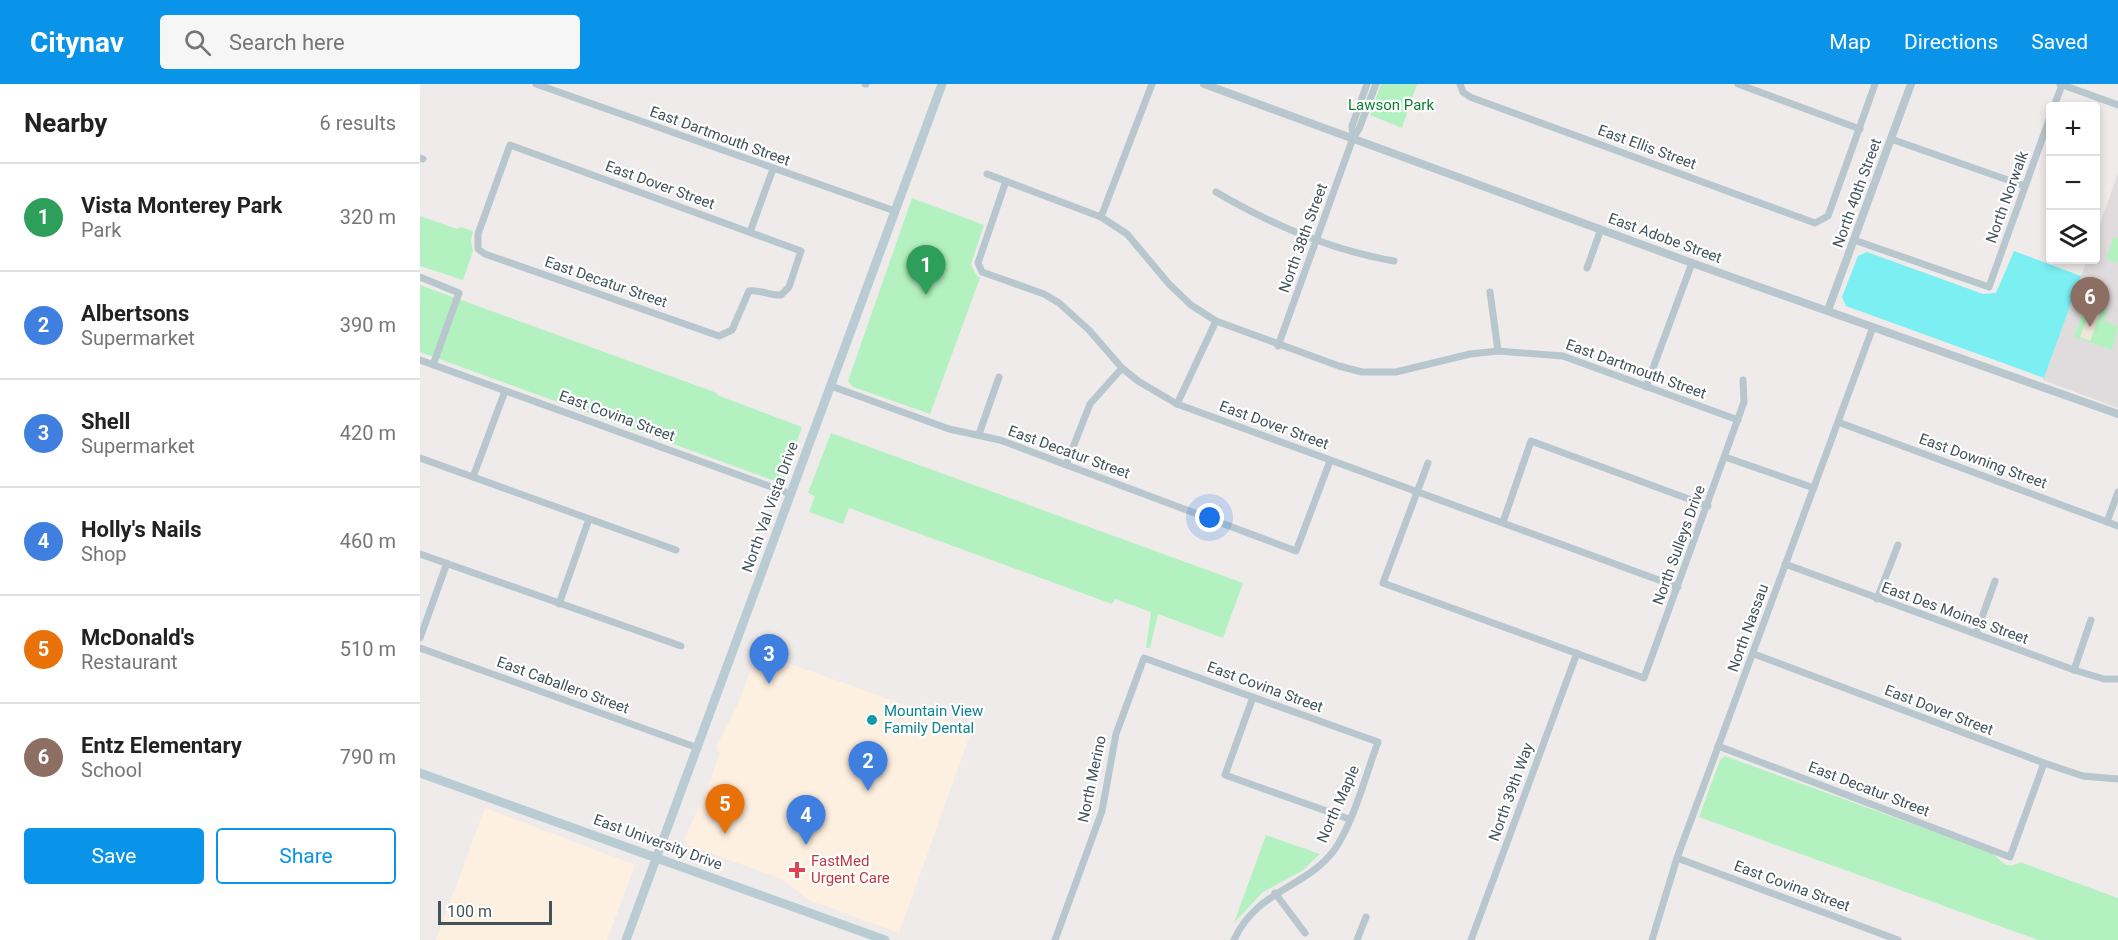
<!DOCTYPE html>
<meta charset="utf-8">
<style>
:root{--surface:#fff;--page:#f6f6f6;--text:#222;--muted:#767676;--line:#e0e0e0;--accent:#0994ea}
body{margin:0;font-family:Roboto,sans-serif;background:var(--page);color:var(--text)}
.controls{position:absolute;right:18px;top:18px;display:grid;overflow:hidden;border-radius:6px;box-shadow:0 3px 9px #0003}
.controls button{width:54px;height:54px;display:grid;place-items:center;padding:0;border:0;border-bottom:2px solid var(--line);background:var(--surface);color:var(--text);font:30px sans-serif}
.scale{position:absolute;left:18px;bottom:15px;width:114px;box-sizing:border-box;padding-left:6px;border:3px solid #42535a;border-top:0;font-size:16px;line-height:21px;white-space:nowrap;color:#42535a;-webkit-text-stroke:4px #fff;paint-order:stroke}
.you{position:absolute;left:790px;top:434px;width:21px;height:21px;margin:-15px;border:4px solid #fff;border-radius:50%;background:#1a73e8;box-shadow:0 0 0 9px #1a73e833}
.badge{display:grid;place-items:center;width:39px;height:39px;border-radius:50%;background:var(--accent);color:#fff;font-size:20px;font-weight:700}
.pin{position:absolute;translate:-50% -50px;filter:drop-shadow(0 2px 3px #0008)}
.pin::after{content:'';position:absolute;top:32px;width:21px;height:18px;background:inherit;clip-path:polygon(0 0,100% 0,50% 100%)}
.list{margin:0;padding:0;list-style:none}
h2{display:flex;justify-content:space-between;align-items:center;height:78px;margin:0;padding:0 24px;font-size:26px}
h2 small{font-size:20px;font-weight:400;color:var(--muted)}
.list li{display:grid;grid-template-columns:39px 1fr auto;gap:18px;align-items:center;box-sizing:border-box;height:108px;padding:0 24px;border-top:2px solid var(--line)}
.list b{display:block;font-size:22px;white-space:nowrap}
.list p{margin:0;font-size:20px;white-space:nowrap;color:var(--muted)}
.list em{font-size:20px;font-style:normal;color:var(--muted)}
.actions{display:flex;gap:12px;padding:18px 24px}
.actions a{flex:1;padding:14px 0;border:2px solid var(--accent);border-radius:6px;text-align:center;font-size:21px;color:var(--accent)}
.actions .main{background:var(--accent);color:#fff}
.icon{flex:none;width:33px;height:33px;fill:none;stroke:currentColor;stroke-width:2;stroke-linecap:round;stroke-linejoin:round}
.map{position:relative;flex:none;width:1698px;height:856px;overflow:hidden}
header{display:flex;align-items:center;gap:36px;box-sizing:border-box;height:84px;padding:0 30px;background:var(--accent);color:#fff}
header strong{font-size:28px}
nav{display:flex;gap:33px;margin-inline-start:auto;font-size:21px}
.search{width:420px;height:54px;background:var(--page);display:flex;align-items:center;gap:15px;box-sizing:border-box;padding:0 21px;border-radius:6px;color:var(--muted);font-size:22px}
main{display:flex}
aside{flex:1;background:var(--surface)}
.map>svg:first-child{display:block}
</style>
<header>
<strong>Citynav</strong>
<div class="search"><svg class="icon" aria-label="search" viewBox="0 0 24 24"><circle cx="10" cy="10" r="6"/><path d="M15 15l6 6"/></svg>Search here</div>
<nav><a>Map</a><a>Directions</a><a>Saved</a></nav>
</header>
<main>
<aside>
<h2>Nearby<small>6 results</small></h2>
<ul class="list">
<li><span class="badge" style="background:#2e9e5b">1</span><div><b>Vista Monterey Park</b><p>Park</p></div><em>320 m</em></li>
<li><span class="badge" style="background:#3f7fe0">2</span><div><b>Albertsons</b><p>Supermarket</p></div><em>390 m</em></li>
<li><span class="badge" style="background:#3f7fe0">3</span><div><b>Shell</b><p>Supermarket</p></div><em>420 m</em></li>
<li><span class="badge" style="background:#3f7fe0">4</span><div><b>Holly's Nails</b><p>Shop</p></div><em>460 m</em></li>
<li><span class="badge" style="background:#e8710a">5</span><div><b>McDonald's</b><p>Restaurant</p></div><em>510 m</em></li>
<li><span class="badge" style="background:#8d6e63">6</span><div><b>Entz Elementary</b><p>School</p></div><em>790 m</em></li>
</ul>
<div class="actions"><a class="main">Save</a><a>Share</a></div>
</aside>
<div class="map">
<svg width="1698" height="856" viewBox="0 0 1698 856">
<rect width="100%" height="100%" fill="#efebeb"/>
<g fill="#fdf0e0">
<polygon points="329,565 552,645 479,849 389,816 362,795 268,761 265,753 283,715 300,670 296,663 319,618 336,571"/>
<polygon points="65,724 215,781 187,856 16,856"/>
</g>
<polygon fill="#e0dcde" points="1698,89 1698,324 1623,296 1667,176 1676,176 1676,151"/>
<g fill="#b3f2c0">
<polygon points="961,0 997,0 982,44 950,31"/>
<polygon points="492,114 564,141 551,180 556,191 560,194 510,330 433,303 428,297"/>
<polygon points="0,132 37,145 41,143 53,147 51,157 53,167 43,196 0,182"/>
<polygon points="1694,153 1698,154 1698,179 1686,175"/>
<polygon points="0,201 297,309 297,311 382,343 365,392 358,398 0,268"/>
<polygon points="1671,206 1693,214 1685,213 1683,224 1688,226 1684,237 1698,242 1692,266 1654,253"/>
<polygon points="411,349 823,499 803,554 738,530 730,564 726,564 731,528 695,515 692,520 429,424 423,440 389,428 395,412 388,409"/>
<path d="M1305,672L1570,768C1581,774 1585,788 1600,778L1698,814V856H1618L1279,733L1300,676Z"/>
<polygon points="846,751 900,770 882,787 843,808 814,839"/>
</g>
<polygon fill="#f2e6d9" points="1675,213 1685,216 1670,257 1660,253"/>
<polygon fill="#7ceff3" points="1594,167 1661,192 1624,294 1426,222 1422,213 1438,172 1447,168 1563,210 1576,209"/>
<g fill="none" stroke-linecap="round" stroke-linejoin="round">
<g stroke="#b8c7cd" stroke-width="7">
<polyline points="116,0 475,127"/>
<polyline points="445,0 446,0"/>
<polyline points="1040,0 1043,8 1050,13 1395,139 1408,132 1455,0"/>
<polyline points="1318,0 1440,45"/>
<polyline points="1640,0 1698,21"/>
<polyline points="1634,22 1642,1"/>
<polyline points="933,54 932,42 947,0"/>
<polyline points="1471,55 1605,102"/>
<path d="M90,61L381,167L369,203L361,211C350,212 340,205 329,207L312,246L299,252L65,170L58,165V150Z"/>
<polyline points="0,74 3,75"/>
<polyline points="567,90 681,133 707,150 749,200 771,221 796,237 919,282 942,288 976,288 1050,270 1078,267 1143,272 1318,336"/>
<polyline points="586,97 558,179 562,188 624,210 639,219 669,246 702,284 718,297 757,320 1258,503"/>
<path d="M796,108C852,141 910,166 974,177"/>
<polyline points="681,133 732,0"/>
<polyline points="330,148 353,85"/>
<polyline points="1434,156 1569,203 1630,33"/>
<polyline points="1167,184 1181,145"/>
<polyline points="0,193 39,209 13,281"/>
<polyline points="1070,208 1078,267"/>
<polyline points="858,262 933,54 939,45 956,0"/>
<polyline points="0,276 371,410"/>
<polyline points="411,302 529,345 580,356 876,467 910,377"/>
<polyline points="1226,303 1272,179"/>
<polyline points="757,320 796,237"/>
<polyline points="1418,338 1698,442"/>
<polyline points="559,350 579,293"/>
<polyline points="1305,373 1394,404"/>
<polyline points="0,374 256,466"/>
<polyline points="1008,379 963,499 1224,594 1324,318 1323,296"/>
<polyline points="646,381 670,320 702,284"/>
<polyline points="53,393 85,307"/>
<polyline points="1083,438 1111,357 1288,422"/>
<polyline points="1687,438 1698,408"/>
<polyline points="0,470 261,562"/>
<polyline points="1365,480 1654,586 1684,595 1698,595"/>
<polyline points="1457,515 1478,461"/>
<polyline points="139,520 169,435"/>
<polyline points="1556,550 1575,497"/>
<polyline points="0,554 27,479"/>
<polyline points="0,564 278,664"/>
<polyline points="1334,570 1624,679 1663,692 1698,695"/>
<polyline points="1654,586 1671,536"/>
<polyline points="833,613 805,691 929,735"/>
<polyline points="1298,662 1590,773 1624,679"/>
<polyline points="1257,774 1478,856"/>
<polyline points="855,809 885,849"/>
<path d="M635,856L682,727L696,650L724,574L958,658C946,690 934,737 915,765C887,804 836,806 814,856"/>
<polyline points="937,856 946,833"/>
<polyline points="1051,856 1157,569"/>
<polyline points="1232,856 1257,774 1453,243"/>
</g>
<g stroke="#b8c7cd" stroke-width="8">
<polyline points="784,0 1272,179 1698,330"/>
<polyline points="1408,226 1491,0"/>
</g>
<g stroke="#b9ccd4" stroke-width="9">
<polyline points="0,689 465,856"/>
<polyline points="206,856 522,0"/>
</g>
</g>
<circle fill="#0f9aa8" stroke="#fff" stroke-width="2" cx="452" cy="636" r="6"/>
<path fill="#e0444e" stroke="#fff" stroke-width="2" d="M374 777h6v6h6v6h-6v6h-6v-6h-6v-6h6z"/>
<g text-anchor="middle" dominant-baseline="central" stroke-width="4.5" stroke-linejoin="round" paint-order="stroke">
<g font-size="15" fill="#0e8033" stroke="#fff">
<text x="971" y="21">Lawson Park</text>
</g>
<g font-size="15" fill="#42535a" stroke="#fff">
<text transform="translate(300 52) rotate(20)">East Dartmouth Street</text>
<text transform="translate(1227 63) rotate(20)">East Ellis Street</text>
<text transform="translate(240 101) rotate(20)">East Dover Street</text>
<text transform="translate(1437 109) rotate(-70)">North 40th Street</text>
<text transform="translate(1587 113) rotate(-70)">North Norwalk</text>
<text transform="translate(883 154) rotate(-70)">North 38th Street</text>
<text transform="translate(1245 154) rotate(20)">East Adobe Street</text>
<text transform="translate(186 198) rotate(19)">East Decatur Street</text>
<text transform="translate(1216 285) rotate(20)">East Dartmouth Street</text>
<text transform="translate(197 332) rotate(20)">East Covina Street</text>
<text transform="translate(854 341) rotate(20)">East Dover Street</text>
<text transform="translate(649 368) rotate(20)">East Decatur Street</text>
<text transform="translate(1563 377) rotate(20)">East Downing Street</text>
<text transform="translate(350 423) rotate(-70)">North Val Vista Drive</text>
<text transform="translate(1259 461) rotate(-70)">North Sulleys Drive</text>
<text transform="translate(1535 529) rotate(20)">East Des Moines Street</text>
<text transform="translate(1328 544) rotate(-70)">North Nassau</text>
<text transform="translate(143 601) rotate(20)">East Caballero Street</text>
<text transform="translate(845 603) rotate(20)">East Covina Street</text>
<text transform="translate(1519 626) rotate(21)">East Dover Street</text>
<text transform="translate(672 695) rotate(-78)">North Merino</text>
<text transform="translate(1449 705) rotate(21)">East Decatur Street</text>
<text transform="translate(1091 708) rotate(-70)">North 39th Way</text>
<text transform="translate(918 720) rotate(-66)">North Maple</text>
<text transform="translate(238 758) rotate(20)">East University Drive</text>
<text transform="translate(1372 802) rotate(20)">East Covina Street</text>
</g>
<g font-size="15" fill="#0d838f" stroke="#fff" text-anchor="start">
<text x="464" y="627">Mountain View<tspan x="464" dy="17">Family Dental</tspan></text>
</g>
<g font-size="15" fill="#be3a42" stroke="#fff" text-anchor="start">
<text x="391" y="777">FastMed<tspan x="391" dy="17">Urgent Care</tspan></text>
</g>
</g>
</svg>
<div class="controls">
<button>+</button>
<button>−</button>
<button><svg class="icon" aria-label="layers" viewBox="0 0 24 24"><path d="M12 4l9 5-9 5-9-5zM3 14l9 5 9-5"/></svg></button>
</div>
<div class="scale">100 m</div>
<div class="you"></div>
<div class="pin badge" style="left:506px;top:211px;background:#2e9e5b">1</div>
<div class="pin badge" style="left:448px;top:707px;background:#3f7fe0">2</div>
<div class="pin badge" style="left:349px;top:600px;background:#3f7fe0">3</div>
<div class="pin badge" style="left:386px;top:761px;background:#3f7fe0">4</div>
<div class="pin badge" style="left:305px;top:750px;background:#e8710a">5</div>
<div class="pin badge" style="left:1670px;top:243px;background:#8d6e63">6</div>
</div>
</main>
